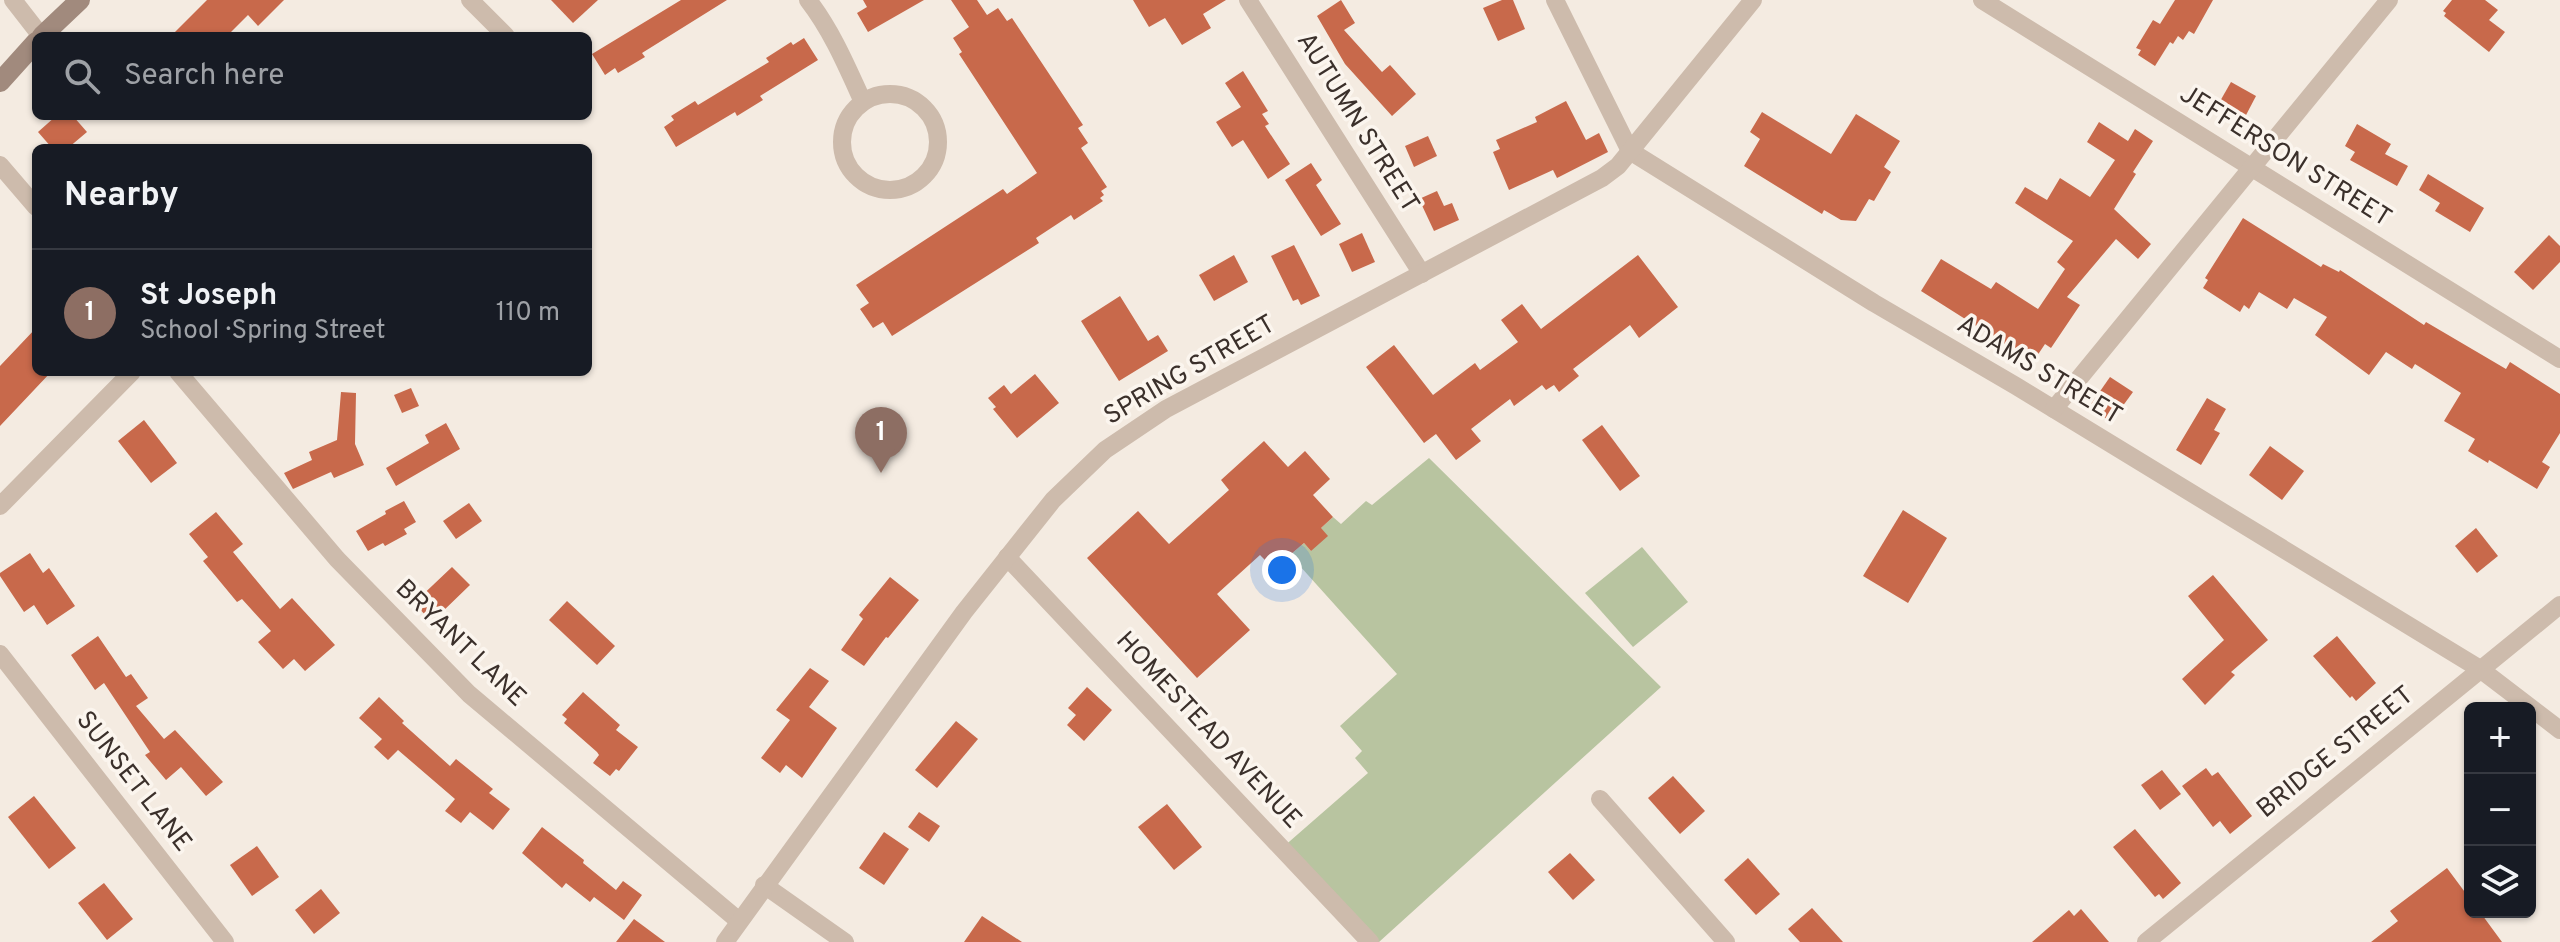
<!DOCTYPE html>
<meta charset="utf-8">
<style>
:root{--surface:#171b24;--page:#242831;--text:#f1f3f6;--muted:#9ea1a6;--line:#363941;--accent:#0b8043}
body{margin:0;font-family:Overpass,sans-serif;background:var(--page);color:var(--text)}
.controls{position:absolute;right:24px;bottom:24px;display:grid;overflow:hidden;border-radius:12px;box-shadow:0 2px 6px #0004}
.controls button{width:72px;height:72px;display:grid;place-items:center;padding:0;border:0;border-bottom:2px solid var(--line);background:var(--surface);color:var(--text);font:40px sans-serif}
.you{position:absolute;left:1282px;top:570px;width:28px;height:28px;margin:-20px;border:6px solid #fff;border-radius:50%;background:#1a73e8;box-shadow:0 0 0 12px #1a73e833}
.badge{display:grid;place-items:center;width:52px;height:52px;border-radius:50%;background:var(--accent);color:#fff;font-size:26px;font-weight:700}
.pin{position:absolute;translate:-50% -66px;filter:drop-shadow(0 2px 4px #0008)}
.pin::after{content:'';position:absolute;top:42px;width:28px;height:24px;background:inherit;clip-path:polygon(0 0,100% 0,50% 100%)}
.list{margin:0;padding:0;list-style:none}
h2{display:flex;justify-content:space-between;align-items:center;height:104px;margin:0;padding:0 32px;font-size:34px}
h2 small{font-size:26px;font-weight:400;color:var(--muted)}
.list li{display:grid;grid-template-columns:52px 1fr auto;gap:24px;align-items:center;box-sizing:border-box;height:128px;padding:0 32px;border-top:2px solid var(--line)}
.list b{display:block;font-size:30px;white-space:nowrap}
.list p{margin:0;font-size:26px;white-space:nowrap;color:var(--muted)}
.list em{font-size:26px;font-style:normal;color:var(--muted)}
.icon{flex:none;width:44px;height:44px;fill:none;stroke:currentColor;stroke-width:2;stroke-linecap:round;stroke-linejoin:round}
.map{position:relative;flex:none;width:2560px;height:942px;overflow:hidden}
.search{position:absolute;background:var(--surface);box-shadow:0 2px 6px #0004;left:32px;top:32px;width:560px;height:88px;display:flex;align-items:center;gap:20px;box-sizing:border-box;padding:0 28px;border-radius:12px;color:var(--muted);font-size:30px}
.panel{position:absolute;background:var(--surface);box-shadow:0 2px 6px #0004;left:32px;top:144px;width:560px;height:232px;border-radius:12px}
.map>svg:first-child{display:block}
</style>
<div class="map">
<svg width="2560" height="942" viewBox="0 0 2560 942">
<rect width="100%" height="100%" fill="#f4ebe1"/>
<g fill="#b8c4a0">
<polygon points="1429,458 1661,687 1379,942 1370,942 1282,848 1368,773 1355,758 1362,751 1340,726 1397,674 1290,555 1304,543 1311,551 1321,528 1333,517 1341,524 1366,501 1372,505"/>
<polygon points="1642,547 1688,602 1633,647 1585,593"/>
</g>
<g fill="#c8694b">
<polygon points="207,0 284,0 258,26 248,15 227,36 171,36"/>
<polygon points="551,0 598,0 573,23"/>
<polygon points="681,0 727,0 642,53 645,57 618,73 615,68 605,75 592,54"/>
<polygon points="863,0 924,0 868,32 857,13 867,7"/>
<polygon points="951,0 977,0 987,15 998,8 1007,21 1012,18 1083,125 1078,128 1088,143 1081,148 1107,187 1101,191 1104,195 1100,198 1103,201 1074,220 1071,215 1036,238 1039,243 892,336 883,322 873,328 860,309 869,303 856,285 1003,189 1007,194 1037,173 959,54 962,52 953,38 969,27"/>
<polygon points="1133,0 1226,0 1203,14 1211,28 1182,45 1165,18 1149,27"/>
<polygon points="1341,0 1355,23 1344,30 1382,72 1390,65 1416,94 1392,116 1345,64 1317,16"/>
<polygon points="1502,0 1513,0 1525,29 1498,41 1483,8"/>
<polygon points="2175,0 2213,0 2194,34 2189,31 2183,40 2178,36 2173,44 2170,42 2155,66 2138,55 2141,50 2136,48 2153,20 2160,24"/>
<polygon points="2452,0 2485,0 2498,10 2489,20 2505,32 2489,52 2444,16 2446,13 2443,11"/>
<polygon points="804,38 818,60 760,96 763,100 737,116 735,112 676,147 664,127 674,120 671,116 695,101 698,105 769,62 766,58 791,42 793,45"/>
<polygon points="1243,71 1268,111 1262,114 1269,124 1265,126 1290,164 1268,179 1243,140 1232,147 1216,122 1241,107 1225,83"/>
<polygon points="2231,82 2256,96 2245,117 2219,103"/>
<polygon points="1566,101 1586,140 1599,133 1608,152 1557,178 1553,170 1509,190 1493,152 1500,149 1496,140 1537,122 1535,117"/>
<polygon points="1762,112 1831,154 1856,114 1900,141 1884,167 1891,172 1874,201 1869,199 1856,221 1841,220 1824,210 1822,214 1744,166 1760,139 1750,132"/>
<polygon points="56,116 73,116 87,132 68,148 52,148 38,132"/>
<polygon points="2099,122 2128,141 2135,129 2153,141 2133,172 2136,174 2114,209 2151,244 2138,259 2116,239 2067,297 2080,305 2051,348 2045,344 2033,362 1921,291 1941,259 1991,289 1996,282 2038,309 2065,269 2057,262 2073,241 2015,203 2025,187 2047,200 2060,178 2090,197 2115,160 2087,142"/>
<polygon points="2357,124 2391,144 2385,154 2408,166 2397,186 2350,160 2355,152 2345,146"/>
<polygon points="1428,136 1437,156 1414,167 1405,146"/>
<polygon points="1311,163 1322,180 1316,185 1341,224 1321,236 1285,180"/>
<polygon points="2428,174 2484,208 2470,232 2435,211 2440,203 2419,190"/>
<polygon points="1437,191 1444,206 1452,203 1459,220 1434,231 1419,199"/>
<polygon points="2243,218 2321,267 2323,264 2339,272 2340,270 2424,325 2426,322 2506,369 2510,362 2560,394 2560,433 2542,462 2550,467 2537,489 2489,460 2488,463 2468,451 2475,439 2444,421 2461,393 2415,364 2412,369 2386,352 2369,375 2315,335 2327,317 2294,298 2287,309 2259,292 2249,309 2244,305 2240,312 2203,288 2208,280 2205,278"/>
<polygon points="1362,233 1375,262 1352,272 1339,244"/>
<polygon points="2549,235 2560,246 2560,262 2533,290 2514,272"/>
<polygon points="1294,245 1320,296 1301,305 1298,299 1293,301 1271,256"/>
<polygon points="1234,255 1248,282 1214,301 1199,275"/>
<polygon points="1638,255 1678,307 1639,338 1630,325 1573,369 1579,376 1559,392 1554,385 1546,390 1542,385 1514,406 1510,399 1471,429 1481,441 1456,460 1436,434 1424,443 1366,367 1394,345 1433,395 1475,363 1480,370 1518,342 1501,320 1522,304 1541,329"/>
<polygon points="1120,296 1148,341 1158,335 1168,351 1119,381 1081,321"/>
<polygon points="36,328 36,372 51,372 0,426 0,366"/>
<polygon points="1035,374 1059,403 1017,438 993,409 996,407 988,398 1004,385 1011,394"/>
<polygon points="2110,377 2133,392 2111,422 2089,407"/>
<polygon points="411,388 419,406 402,413 394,395"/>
<polygon points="341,392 356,393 355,444 364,465 334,478 331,472 293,489 284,473 312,460 309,452 337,440"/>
<polygon points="2207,398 2226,409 2214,430 2220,433 2201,465 2176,450"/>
<polygon points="144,420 177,463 151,483 118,441"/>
<polygon points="446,423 460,449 396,486 386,468 429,443 425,435"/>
<polygon points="1602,425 1640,476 1620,491 1582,440"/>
<polygon points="1264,441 1288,467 1305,451 1330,479 1313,495 1333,517 1321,528 1328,536 1311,551 1304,543 1290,555 1287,552 1271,566 1260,555 1217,594 1250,630 1197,678 1087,558 1138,511 1169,544 1229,490 1221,480"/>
<polygon points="2270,446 2304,471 2282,500 2249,475"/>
<polygon points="404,501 416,522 404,529 407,534 385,546 383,543 368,551 356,531 386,514 385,511"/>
<polygon points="469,503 482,521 456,539 443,521"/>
<polygon points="1903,510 1947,538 1908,603 1863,576"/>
<polygon points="216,512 243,544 233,552 280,609 292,598 335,645 305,671 294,659 283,669 258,642 271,631 242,599 237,602 203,561 208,557 189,534"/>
<polygon points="2476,528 2498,556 2477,573 2455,546"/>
<polygon points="30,553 43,573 49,568 75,606 47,625 34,605 24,612 0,576 0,573"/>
<polygon points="452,567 470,585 440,614 437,611 429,619 414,603"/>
<polygon points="2213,575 2268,640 2231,672 2235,675 2205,705 2182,679 2224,640 2188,596"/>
<polygon points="890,577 919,600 888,638 886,637 864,666 841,650 863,619 859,615"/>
<polygon points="567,601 615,646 597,665 549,620"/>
<polygon points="98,636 126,677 131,674 148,698 136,706 164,739 175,730 223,782 206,796 181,767 166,780 145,755 150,752 104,683 95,690 71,655"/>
<polygon points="2337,636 2376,683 2356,701 2352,696 2350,698 2313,656"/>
<polygon points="810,668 829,681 809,707 837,728 802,778 786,765 780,773 761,758 790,720 776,710"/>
<polygon points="1087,687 1112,710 1084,741 1067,725 1076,715 1068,708"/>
<polygon points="583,692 620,725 616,730 638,747 619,771 616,769 610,776 593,763 599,755 597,752 564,723 567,719 562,715"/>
<polygon points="379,697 404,721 402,723 450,766 456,759 493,789 489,793 510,809 493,830 470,812 461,823 445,811 455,799 398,750 388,760 374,747 382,739 359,718"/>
<polygon points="956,721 978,739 937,788 915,770"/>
<polygon points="2206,768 2212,776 2218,772 2252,816 2230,834 2220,821 2213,827 2182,786"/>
<polygon points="2162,770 2181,794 2160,810 2141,785"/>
<polygon points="1673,776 1705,811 1680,834 1648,798"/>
<polygon points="34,796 76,848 49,869 8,817"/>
<polygon points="1167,804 1202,847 1174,870 1138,827"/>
<polygon points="919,812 940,826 929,842 908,827"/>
<polygon points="542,827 584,860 583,863 616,890 623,881 642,895 624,920 594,897 590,902 566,883 562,888 522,853"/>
<polygon points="2135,829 2181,883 2163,899 2159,894 2155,897 2113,847"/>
<polygon points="884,832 909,849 884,885 859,868"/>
<polygon points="257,846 279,877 252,896 230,865"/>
<polygon points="1570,853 1595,880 1573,900 1548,872"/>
<polygon points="1748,858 1780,894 1756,915 1724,880"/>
<polygon points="2447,868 2470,899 2470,912 2480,912 2502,942 2371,942 2398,921 2390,911"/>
<polygon points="104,883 133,919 107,940 78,903"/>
<polygon points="321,889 340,913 314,934 295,910"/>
<polygon points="1812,908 1843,942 1800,942 1788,929"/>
<polygon points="2081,909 2109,942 2032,942 2069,910 2074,916"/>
<polygon points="982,916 1022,942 964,942"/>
<polygon points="634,919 665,942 616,942"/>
</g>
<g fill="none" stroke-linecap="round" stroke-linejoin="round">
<g stroke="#cdbbac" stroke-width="18">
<polyline points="13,0 41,36"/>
<polyline points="470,0 506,36"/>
<path d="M808,0C832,31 847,67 863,102"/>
<polyline points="1248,0 1422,274"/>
<polyline points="1555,0 1630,151 1874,303 2016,386 2480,669 2560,730"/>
<polyline points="1982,0 2560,359"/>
<circle cx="890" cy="142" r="48"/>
<polyline points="0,165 36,207"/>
<polyline points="178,372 337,559 469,694 739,921"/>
<polyline points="2054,409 2389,0"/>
<polyline points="0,506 132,372"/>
<polyline points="1007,557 1370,942"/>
<polyline points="0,654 225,942"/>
<polyline points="1600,799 1726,942"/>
<polyline points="764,885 845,942"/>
<polyline points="725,942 964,612 1053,500 1105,450 1166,409 1602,178 1618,166 1753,0"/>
<polyline points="2146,942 2560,605"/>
</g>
<g stroke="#a18a7d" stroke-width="20">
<polyline points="42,36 80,0"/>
<polyline points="0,82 36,42"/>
</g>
</g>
<g text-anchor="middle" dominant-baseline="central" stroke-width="7" stroke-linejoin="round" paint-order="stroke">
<g font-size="26" fill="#3b302b" stroke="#fbf5ee">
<text transform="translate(1357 123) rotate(58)">AUTUMN STREET</text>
<text transform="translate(2285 157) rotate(32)">JEFFERSON STREET</text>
<text transform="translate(1190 371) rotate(-30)">SPRING STREET</text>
<text transform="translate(2039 371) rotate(31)">ADAMS STREET</text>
<text transform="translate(460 644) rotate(44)">BRYANT LANE</text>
<text transform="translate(1208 731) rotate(47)">HOMESTEAD AVENUE</text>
<text transform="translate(2336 753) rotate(-39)">BRIDGE STREET</text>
<text transform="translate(133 782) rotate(52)">SUNSET LANE</text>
</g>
</g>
</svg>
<div class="controls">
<button>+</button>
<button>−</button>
<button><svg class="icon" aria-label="layers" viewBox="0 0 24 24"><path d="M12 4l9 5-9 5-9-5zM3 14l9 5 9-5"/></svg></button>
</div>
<div class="you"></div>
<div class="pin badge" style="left:881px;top:473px;background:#8d6e63">1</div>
<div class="search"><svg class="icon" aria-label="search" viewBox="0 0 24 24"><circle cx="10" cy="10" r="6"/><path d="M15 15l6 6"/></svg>Search here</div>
<section class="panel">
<h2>Nearby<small></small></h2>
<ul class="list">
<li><span class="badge" style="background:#8d6e63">1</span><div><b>St Joseph</b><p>School · Spring Street</p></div><em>110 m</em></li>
</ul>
</section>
</div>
